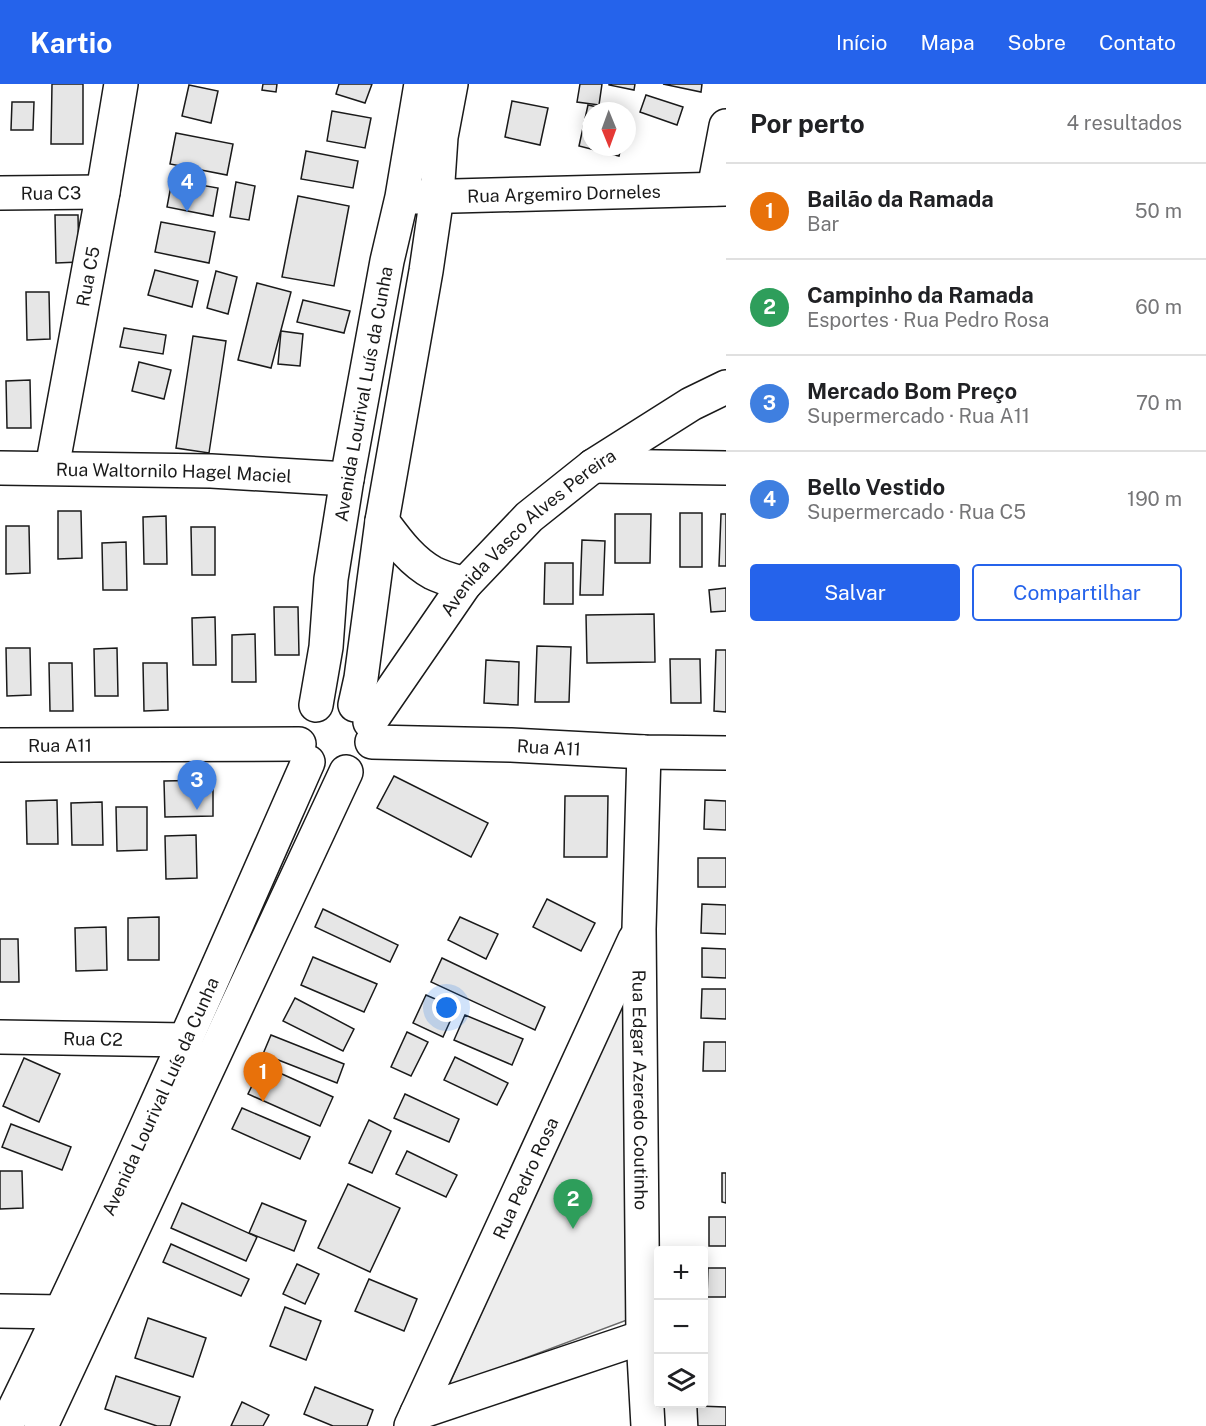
<!DOCTYPE html>
<html lang="pt">
<meta charset="utf-8">
<style>
:root{--surface:#fff;--page:#f2f2f2;--text:#202124;--muted:#757577;--line:#e0e0e0;--accent:#2563eb}
body{margin:0;font-family:"Public Sans",sans-serif;background:var(--page);color:var(--text)}
.controls{position:absolute;right:18px;bottom:18px;display:grid;overflow:hidden;border-radius:6px;box-shadow:0 3px 15px #0003}
.controls button{width:54px;height:54px;display:grid;place-items:center;padding:0;border:0;border-bottom:2px solid var(--line);background:var(--surface);color:var(--text);font:30px sans-serif}
.compass{position:absolute;left:582px;top:18px;width:54px;height:54px;border-radius:50%;background:var(--surface);box-shadow:0 3px 15px #0003;rotate:179deg}
.you{position:absolute;left:447px;top:924px;width:21px;height:21px;margin:-15px;border:4px solid #fff;border-radius:50%;background:#1a73e8;box-shadow:0 0 0 9px #1a73e833}
.badge{display:grid;place-items:center;width:39px;height:39px;border-radius:50%;background:var(--accent);color:#fff;font-size:20px;font-weight:700}
.pin{position:absolute;translate:-50% -50px;filter:drop-shadow(0 2px 3px #0008)}
.pin::after{content:'';position:absolute;top:32px;width:21px;height:18px;background:inherit;clip-path:polygon(0 0,100% 0,50% 100%)}
.list{margin:0;padding:0;list-style:none}
h2{display:flex;justify-content:space-between;align-items:center;height:78px;margin:0;padding:0 24px;font-size:26px}
h2 small{font-size:20px;font-weight:400;color:var(--muted)}
.list li{display:grid;grid-template-columns:39px 1fr auto;gap:18px;align-items:center;box-sizing:border-box;height:96px;padding:0 24px;border-top:2px solid var(--line)}
.list b{display:block;font-size:22px;white-space:nowrap}
.list p{margin:0;font-size:20px;white-space:nowrap;color:var(--muted)}
.list em{font-size:20px;font-style:normal;color:var(--muted)}
.actions{display:flex;gap:12px;padding:18px 24px}
.actions a{flex:1;padding:14px 0;border:2px solid var(--accent);border-radius:6px;text-align:center;font-size:21px;color:var(--accent)}
.actions .main{background:var(--accent);color:#fff}
.icon{flex:none;width:33px;height:33px;fill:none;stroke:currentColor;stroke-width:2;stroke-linecap:round;stroke-linejoin:round}
.map{position:relative;flex:none;width:726px;height:1342px;overflow:hidden}
header{display:flex;align-items:center;gap:36px;box-sizing:border-box;height:84px;padding:0 30px;background:var(--accent);color:#fff}
header strong{font-size:28px}
nav{display:flex;gap:33px;margin-inline-start:auto;font-size:21px}
main{display:flex}
aside{flex:1;background:var(--surface)}
.map>svg:first-child{display:block}
</style>
<header>
<strong>Kartio</strong>
<nav><a>Início</a><a>Mapa</a><a>Sobre</a><a>Contato</a></nav>
</header>
<main>
<div class="map">
<svg width="726" height="1342" viewBox="0 0 726 1342">
<rect width="100%" height="100%" fill="#fff"/>
<polygon fill="#ededed" stroke="#6a6a6a" stroke-width="1.5" points="627,907 627,1236 448,1303"/>
<g fill="#e6e6e6" stroke="#1a1a1a" stroke-width="1.5">
<polygon points="52,0 83,0 83,60 51,60"/>
<polygon points="263,0 277,0 276,8 262,6"/>
<polygon points="339,0 372,0 365,19 336,10"/>
<polygon points="580,0 602,0 599,21 577,18"/>
<polygon points="609,0 635,0 634,6 609,1"/>
<polygon points="663,0 702,0 701,8"/>
<polygon points="189,1 218,7 211,39 182,32"/>
<polygon points="646,11 683,23 677,41 640,28"/>
<polygon points="512,17 548,24 540,61 505,53"/>
<polygon points="12,18 34,18 33,46 11,46"/>
<polygon points="588,21 616,27 591,27 591,63 621,63 619,72 579,62"/>
<polygon points="332,27 371,34 365,64 327,57"/>
<polygon points="176,49 233,60 227,91 170,80"/>
<polygon points="306,67 358,77 353,104 301,95"/>
<polygon points="172,96 218,104 213,132 167,123"/>
<polygon points="236,98 255,102 249,136 230,133"/>
<polygon points="298,112 349,122 334,202 282,193"/>
<polygon points="55,131 78,131 79,178 56,179"/>
<polygon points="161,138 215,148 209,179 155,168"/>
<polygon points="155,186 198,197 192,223 148,211"/>
<polygon points="216,187 237,193 228,230 207,224"/>
<polygon points="257,199 291,208 271,284 238,276"/>
<polygon points="26,208 49,208 50,255 27,256"/>
<polygon points="303,216 350,227 344,249 297,238"/>
<polygon points="124,244 166,251 163,270 120,263"/>
<polygon points="281,247 303,250 300,282 278,280"/>
<polygon points="193,252 226,257 209,369 176,364"/>
<polygon points="139,278 171,286 164,315 132,307"/>
<polygon points="30,296 31,344 7,344 6,297"/>
<polygon points="58,427 81,427 82,474 58,475"/>
<rect x="680" y="429" width="22" height="54"/>
<polygon points="615,430 651,430 650,479 615,479"/>
<polygon points="721,430 726,430 726,482 719,482"/>
<polygon points="166,432 167,480 144,480 143,433"/>
<polygon points="6,442 29,442 30,489 6,490"/>
<polygon points="191,443 215,443 215,491 192,491"/>
<polygon points="582,456 605,457 603,511 580,511"/>
<polygon points="126,458 127,506 103,506 102,459"/>
<polygon points="545,479 573,479 573,520 544,520"/>
<polygon points="726,504 726,527 711,528 709,506"/>
<polygon points="274,523 298,523 299,571 275,571"/>
<polygon points="654,530 655,578 587,579 586,531"/>
<polygon points="215,533 216,581 193,581 192,534"/>
<polygon points="255,550 256,598 232,598 232,551"/>
<polygon points="537,562 571,563 569,618 535,618"/>
<polygon points="6,564 30,564 31,611 7,612"/>
<polygon points="117,564 118,612 95,612 94,565"/>
<polygon points="716,566 726,566 726,628 714,627"/>
<polygon points="670,575 700,575 701,619 671,619"/>
<polygon points="486,576 519,578 518,621 484,619"/>
<polygon points="49,579 72,579 73,627 50,627"/>
<polygon points="143,579 167,579 168,626 144,627"/>
<polygon points="394,692 488,739 471,773 377,724"/>
<polygon points="213,696 213,732 165,733 164,697"/>
<polygon points="565,712 608,712 607,773 564,773"/>
<polygon points="57,716 58,760 27,760 26,717"/>
<polygon points="705,716 726,717 726,746 704,745"/>
<polygon points="102,718 103,761 72,761 71,719"/>
<polygon points="116,723 147,723 147,766 117,767"/>
<polygon points="196,751 197,794 166,795 165,752"/>
<rect x="698" y="774" width="28" height="29"/>
<polygon points="547,815 595,839 581,867 533,843"/>
<polygon points="702,820 726,821 726,850 701,849"/>
<polygon points="323,825 398,861 390,878 315,843"/>
<polygon points="159,833 159,876 128,876 128,834"/>
<polygon points="460,833 498,850 486,875 448,856"/>
<polygon points="106,843 107,886 76,887 75,844"/>
<polygon points="0,855 18,855 19,898 0,898"/>
<polygon points="702,864 726,865 726,894 702,893"/>
<polygon points="313,873 377,900 364,928 301,901"/>
<polygon points="442,874 545,923 535,946 431,898"/>
<polygon points="702,905 726,905 726,935 701,934"/>
<polygon points="426,911 456,924 443,953 413,939"/>
<polygon points="295,914 354,945 343,967 283,937"/>
<polygon points="465,931 523,955 512,981 454,956"/>
<polygon points="407,948 428,958 411,992 391,983"/>
<polygon points="271,951 344,980 337,999 263,970"/>
<polygon points="704,958 726,958 726,987 703,987"/>
<polygon points="455,973 508,999 497,1021 444,996"/>
<polygon points="24,974 60,990 39,1038 3,1022"/>
<polygon points="262,981 333,1013 320,1042 248,1010"/>
<polygon points="405,1010 459,1035 449,1058 394,1034"/>
<polygon points="242,1024 310,1053 300,1075 232,1045"/>
<polygon points="369,1036 391,1047 372,1089 349,1079"/>
<polygon points="11,1040 71,1063 62,1086 2,1063"/>
<polygon points="407,1067 457,1091 446,1113 396,1090"/>
<polygon points="0,1087 22,1087 23,1124 0,1125"/>
<polygon points="722,1089 726,1089 726,1119 722,1118"/>
<polygon points="348,1100 400,1124 370,1188 318,1164"/>
<polygon points="182,1119 257,1153 246,1177 171,1144"/>
<polygon points="262,1119 306,1137 294,1167 249,1149"/>
<rect x="709" y="1133" width="17" height="29"/>
<polygon points="171,1160 249,1195 241,1212 163,1178"/>
<polygon points="297,1180 319,1190 305,1220 283,1210"/>
<polygon points="708,1184 726,1184 726,1213 707,1213"/>
<polygon points="369,1195 417,1215 404,1247 355,1227"/>
<polygon points="285,1223 321,1237 306,1276 270,1262"/>
<polygon points="148,1234 206,1254 193,1293 135,1274"/>
<polygon points="116,1292 180,1313 170,1342 157,1342 105,1325"/>
<polygon points="315,1303 373,1326 367,1342 333,1342 304,1330"/>
<polygon points="242,1318 269,1331 263,1342 231,1342"/>
<polygon points="697,1322 726,1323 726,1342 698,1342"/>
</g>
<g fill="none" stroke-linecap="round" stroke-linejoin="round">
<defs>
<g id="minor">
<polyline points="714,105 726,42"/>
<path id="s1" d="M0,109L103,108"/>
<path id="s2" d="M416,113L726,105"/>
<polyline points="593,382 726,384"/>
<path id="s3" d="M0,384L211,387L347,395"/>
<path id="s4" d="M52,384L103,108L121,0"/>
<path d="M382,437C397,457 411,477 433,489C443,494 455,497 465,500"/>
<path id="s5" d="M316,621L326,563L331,495L347,395L387,177L402,113L421,0"/>
<polyline points="355,621 361,594 382,437 426,187 437,112 441,53 451,0"/>
<path id="s6" d="M370,638L465,500L529,433L593,382L691,320L726,303"/>
<path id="s7" d="M372,658L511,661L644,668L726,669"/>
<path id="s8" d="M0,661L299,660"/>
<path id="s9" d="M644,668L639,845L643,1253L648,1342"/>
<path id="s10" d="M0,953L186,956"/>
<polyline points="0,1227 62,1228"/>
<polyline points="417,1329 643,1253"/>
<path id="s11" d="M6,1342C113,1124 210,901 308,678"/>
<polyline points="41,1342 346,688"/>
<path id="s12" d="M411,1342L635,855"/>
</g>
</defs>
<use href="#minor" stroke="#1a1a1a" stroke-width="36"/>
<use href="#minor" stroke="#fff" stroke-width="33"/>
</g>
<g text-anchor="middle" dominant-baseline="central" stroke-width="4.5" stroke-linejoin="round" paint-order="stroke">
<g font-size="18" fill="#1a1a1a" stroke="#fff">
<text stroke="none"><textPath href="#s1" startOffset="51">Rua C3</textPath></text>
<text stroke="none"><textPath href="#s2" startOffset="148">Rua Argemiro Dorneles</textPath></text>
<text stroke="none"><textPath href="#s4" startOffset="195">Rua C5</textPath></text>
<text stroke="none"><textPath href="#s5" startOffset="315">Avenida Lourival Luís da Cunha</textPath></text>
<text stroke="none"><textPath href="#s3" startOffset="174">Rua Waltornilo Hagel Maciel</textPath></text>
<text stroke="none"><textPath href="#s6" startOffset="249">Avenida Vasco Alves Pereira</textPath></text>
<text stroke="none"><textPath href="#s8" startOffset="60">Rua A11</textPath></text>
<text stroke="none"><textPath href="#s7" startOffset="177">Rua A11</textPath></text>
<text stroke="none"><textPath href="#s10" startOffset="93">Rua C2</textPath></text>
<text stroke="none"><textPath href="#s9" startOffset="338">Rua Edgar Azeredo Coutinho</textPath></text>
<text stroke="none"><textPath href="#s11" startOffset="364">Avenida Lourival Luís da Cunha</textPath></text>
<text stroke="none"><textPath href="#s12" startOffset="273">Rua Pedro Rosa</textPath></text>
</g>
</g>
</svg>
<div class="controls">
<button>+</button>
<button>−</button>
<button><svg class="icon" aria-label="layers" viewBox="0 0 24 24"><path d="M12 4l9 5-9 5-9-5zM3 14l9 5 9-5"/></svg></button>
</div>
<svg class="compass" viewBox="-18 -18 36 36"><path d="M0-13l5 13h-10z" fill="#e53935"/><path d="M0 13l5-13h-10z" fill="#757577"/></svg>
<div class="you"></div>
<div class="pin badge" style="left:263px;top:1018px;background:#e8710a">1</div>
<div class="pin badge" style="left:573px;top:1145px;background:#2e9e5b">2</div>
<div class="pin badge" style="left:197px;top:726px;background:#3f7fe0">3</div>
<div class="pin badge" style="left:187px;top:128px;background:#3f7fe0">4</div>
</div>
<aside>
<h2>Por perto<small>4 resultados</small></h2>
<ul class="list">
<li><span class="badge" style="background:#e8710a">1</span><div><b>Bailão da Ramada</b><p>Bar</p></div><em>50 m</em></li>
<li><span class="badge" style="background:#2e9e5b">2</span><div><b>Campinho da Ramada</b><p>Esportes · Rua Pedro Rosa</p></div><em>60 m</em></li>
<li><span class="badge" style="background:#3f7fe0">3</span><div><b>Mercado Bom Preço</b><p>Supermercado · Rua A11</p></div><em>70 m</em></li>
<li><span class="badge" style="background:#3f7fe0">4</span><div><b>Bello Vestido</b><p>Supermercado · Rua C5</p></div><em>190 m</em></li>
</ul>
<div class="actions"><a class="main">Salvar</a><a>Compartilhar</a></div>
</aside>
</main>
